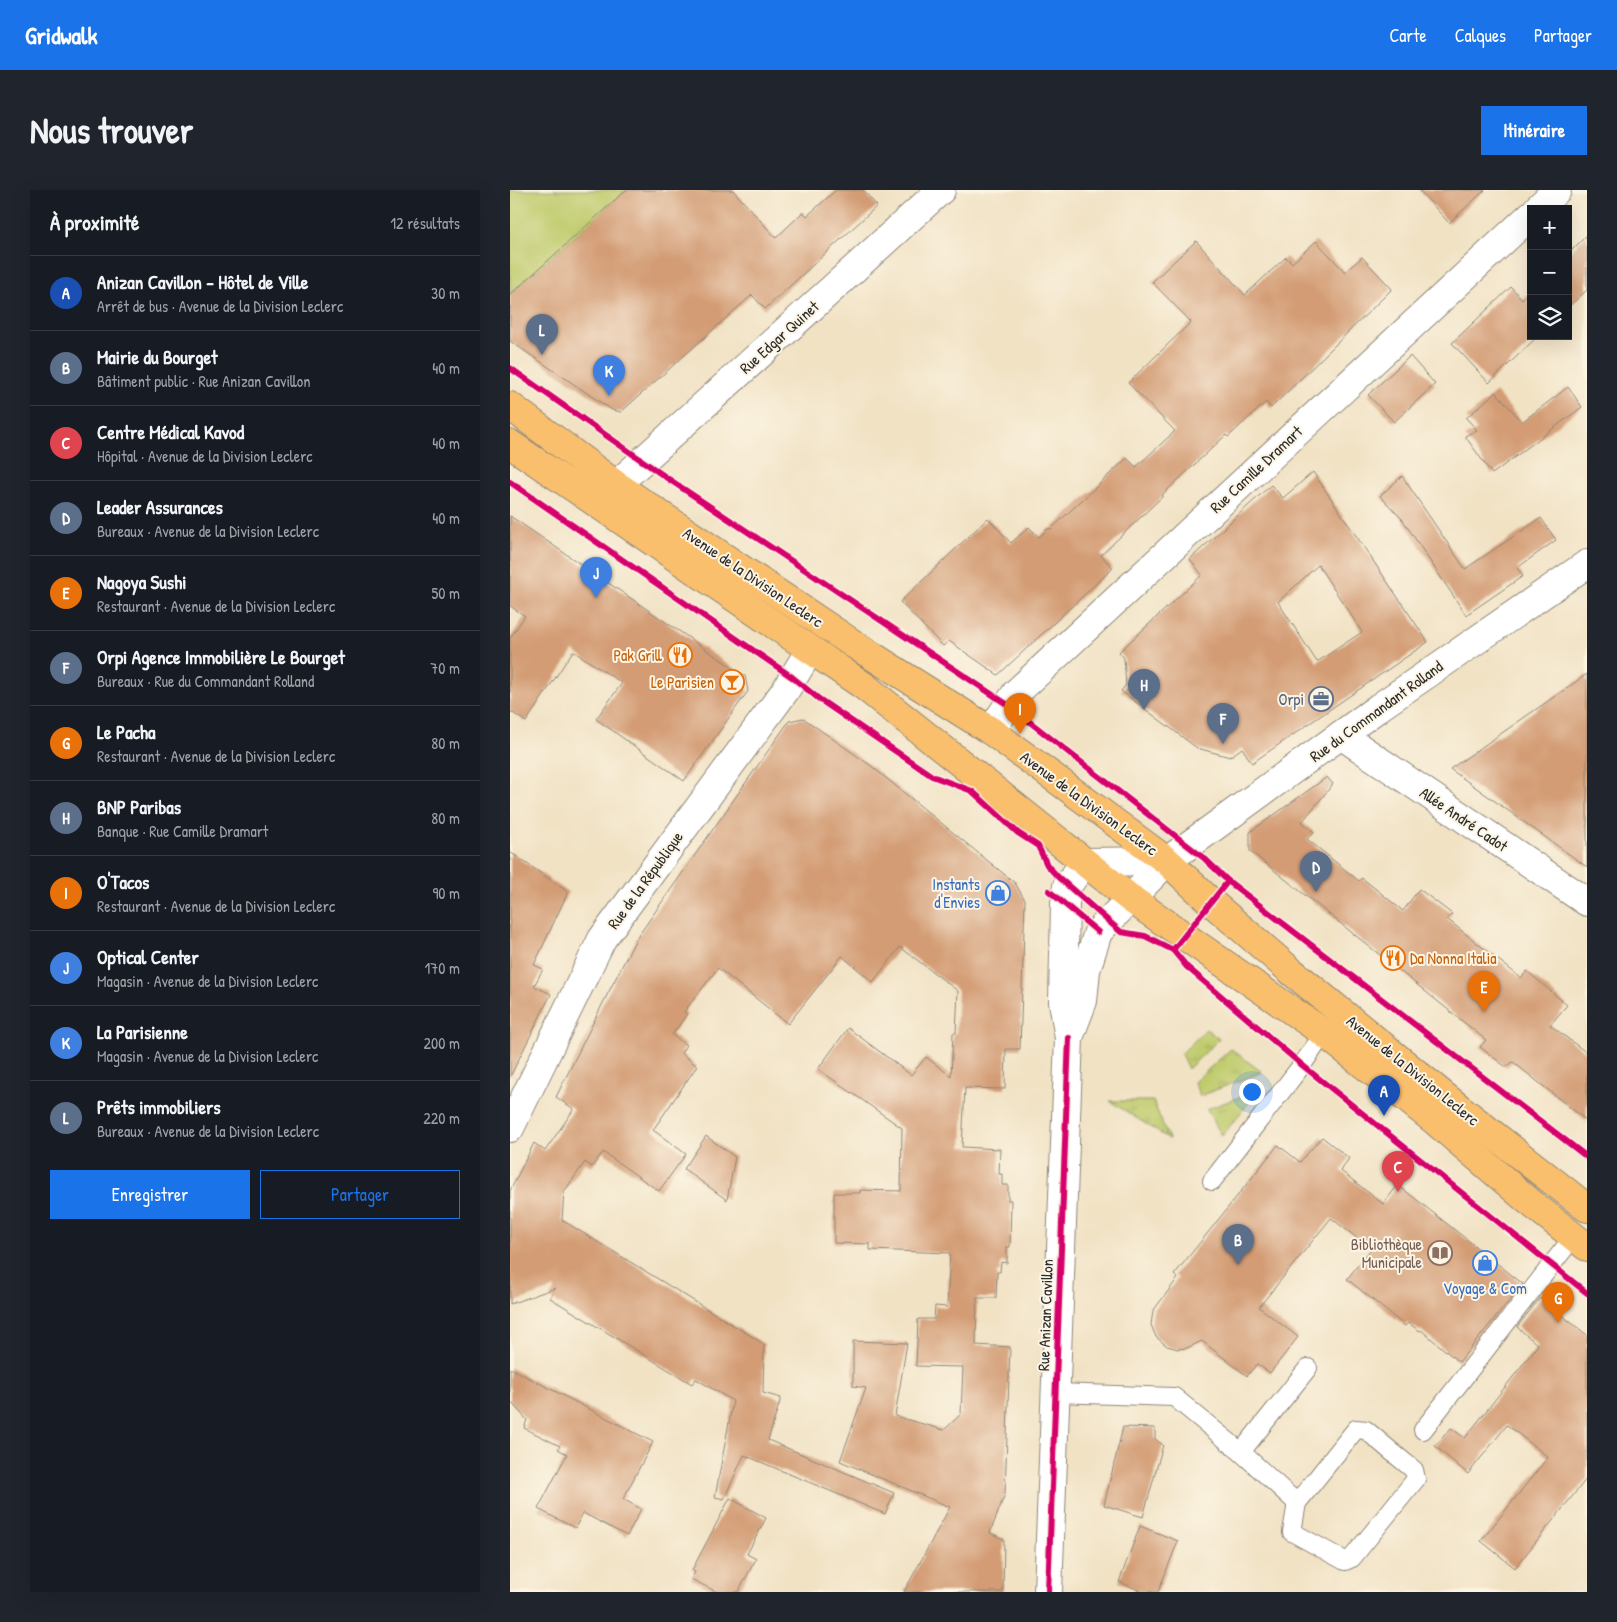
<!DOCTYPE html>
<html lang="fr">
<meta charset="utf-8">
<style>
:root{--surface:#171b24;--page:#20242c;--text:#f1f3f6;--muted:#9ea1a6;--line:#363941;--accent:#1a73e8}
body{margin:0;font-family:"Patrick Hand",sans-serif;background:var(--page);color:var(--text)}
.controls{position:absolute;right:15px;top:15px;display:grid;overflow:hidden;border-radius:0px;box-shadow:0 5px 20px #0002}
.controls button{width:45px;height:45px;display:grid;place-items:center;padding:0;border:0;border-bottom:1px solid var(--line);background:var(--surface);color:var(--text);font:25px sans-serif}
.you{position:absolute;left:741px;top:901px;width:18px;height:18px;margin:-12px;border:4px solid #fff;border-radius:50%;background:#1a73e8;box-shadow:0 0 0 8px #1a73e833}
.badge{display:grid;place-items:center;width:32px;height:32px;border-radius:50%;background:var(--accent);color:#fff;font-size:16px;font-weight:700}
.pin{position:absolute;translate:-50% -41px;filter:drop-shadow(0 1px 2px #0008)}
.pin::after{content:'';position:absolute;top:26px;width:18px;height:15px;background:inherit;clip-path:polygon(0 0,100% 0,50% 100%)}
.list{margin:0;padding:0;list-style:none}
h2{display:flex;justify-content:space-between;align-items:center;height:65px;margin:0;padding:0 20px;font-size:21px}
h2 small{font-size:16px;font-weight:400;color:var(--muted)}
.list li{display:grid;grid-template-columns:32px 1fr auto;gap:15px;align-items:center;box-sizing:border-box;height:75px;padding:0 20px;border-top:1px solid var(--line)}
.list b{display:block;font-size:19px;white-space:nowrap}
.list p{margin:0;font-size:16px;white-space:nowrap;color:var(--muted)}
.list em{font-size:16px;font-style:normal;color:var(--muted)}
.actions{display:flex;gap:10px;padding:15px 20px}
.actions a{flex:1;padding:11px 0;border:1px solid var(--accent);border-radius:0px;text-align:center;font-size:18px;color:var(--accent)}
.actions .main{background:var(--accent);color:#fff}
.icon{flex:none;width:28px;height:28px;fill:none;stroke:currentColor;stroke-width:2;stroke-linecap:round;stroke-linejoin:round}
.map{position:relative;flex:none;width:1077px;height:1402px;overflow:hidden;border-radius:0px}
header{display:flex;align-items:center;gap:30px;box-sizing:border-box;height:70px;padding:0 25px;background:var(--accent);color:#fff}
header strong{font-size:24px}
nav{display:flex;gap:28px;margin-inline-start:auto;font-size:18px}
.intro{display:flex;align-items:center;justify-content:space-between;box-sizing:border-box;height:120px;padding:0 30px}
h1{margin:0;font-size:35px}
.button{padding:12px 22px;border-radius:0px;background:var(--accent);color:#fff;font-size:18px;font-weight:700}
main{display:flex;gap:30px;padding:0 30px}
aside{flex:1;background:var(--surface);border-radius:0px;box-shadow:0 5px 20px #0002}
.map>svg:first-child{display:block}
</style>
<header>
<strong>Gridwalk</strong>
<nav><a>Carte</a><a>Calques</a><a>Partager</a></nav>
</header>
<div class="intro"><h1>Nous trouver</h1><a class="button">Itinéraire</a></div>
<main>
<aside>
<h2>À proximité<small>12 résultats</small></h2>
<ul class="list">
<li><span class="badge" style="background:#1a4fb4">A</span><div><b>Anizan Cavillon - Hôtel de Ville</b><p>Arrêt de bus · Avenue de la Division Leclerc</p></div><em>30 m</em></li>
<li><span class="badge" style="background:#5c6f8a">B</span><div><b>Mairie du Bourget</b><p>Bâtiment public · Rue Anizan Cavillon</p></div><em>40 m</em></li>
<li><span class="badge" style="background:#e0444e">C</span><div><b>Centre Médical Kavod</b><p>Hôpital · Avenue de la Division Leclerc</p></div><em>40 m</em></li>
<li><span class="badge" style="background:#5c6f8a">D</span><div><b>Leader Assurances</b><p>Bureaux · Avenue de la Division Leclerc</p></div><em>40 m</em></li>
<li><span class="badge" style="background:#e8710a">E</span><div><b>Nagoya Sushi</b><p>Restaurant · Avenue de la Division Leclerc</p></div><em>50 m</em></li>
<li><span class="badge" style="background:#5c6f8a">F</span><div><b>Orpi Agence Immobilière Le Bourget</b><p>Bureaux · Rue du Commandant Rolland</p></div><em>70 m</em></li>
<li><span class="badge" style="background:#e8710a">G</span><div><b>Le Pacha</b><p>Restaurant · Avenue de la Division Leclerc</p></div><em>80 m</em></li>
<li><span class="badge" style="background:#5c6f8a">H</span><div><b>BNP Paribas</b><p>Banque · Rue Camille Dramart</p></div><em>80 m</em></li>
<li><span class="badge" style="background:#e8710a">I</span><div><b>O'Tacos</b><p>Restaurant · Avenue de la Division Leclerc</p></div><em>90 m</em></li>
<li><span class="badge" style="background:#3f7fe0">J</span><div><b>Optical Center</b><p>Magasin · Avenue de la Division Leclerc</p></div><em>170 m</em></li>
<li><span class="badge" style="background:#3f7fe0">K</span><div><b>La Parisienne</b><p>Magasin · Avenue de la Division Leclerc</p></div><em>200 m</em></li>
<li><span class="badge" style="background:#5c6f8a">L</span><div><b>Prêts immobiliers</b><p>Bureaux · Avenue de la Division Leclerc</p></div><em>220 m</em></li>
</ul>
<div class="actions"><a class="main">Enregistrer</a><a>Partager</a></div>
</aside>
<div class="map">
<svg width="1077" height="1402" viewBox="0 0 1077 1402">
<defs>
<pattern id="grass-tufts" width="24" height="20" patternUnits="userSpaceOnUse" patternTransform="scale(1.25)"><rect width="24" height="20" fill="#bfcb6c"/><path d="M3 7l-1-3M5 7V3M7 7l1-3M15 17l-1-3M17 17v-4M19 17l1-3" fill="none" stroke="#a4ae5e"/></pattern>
</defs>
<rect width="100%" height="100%" fill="#fcf5e5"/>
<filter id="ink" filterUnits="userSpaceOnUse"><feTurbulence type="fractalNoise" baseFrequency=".02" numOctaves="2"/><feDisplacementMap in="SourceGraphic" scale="10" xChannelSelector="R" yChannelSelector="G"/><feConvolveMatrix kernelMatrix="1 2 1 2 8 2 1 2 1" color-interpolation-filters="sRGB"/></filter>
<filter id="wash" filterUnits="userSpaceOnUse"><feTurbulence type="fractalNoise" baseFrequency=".0096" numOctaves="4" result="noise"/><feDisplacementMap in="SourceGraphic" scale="20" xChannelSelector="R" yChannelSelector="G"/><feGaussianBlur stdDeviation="1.12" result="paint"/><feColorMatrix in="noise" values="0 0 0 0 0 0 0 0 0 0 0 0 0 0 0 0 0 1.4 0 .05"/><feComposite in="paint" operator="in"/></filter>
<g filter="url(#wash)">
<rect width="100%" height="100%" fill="#f1e2c4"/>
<g fill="url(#grass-tufts)" stroke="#757b4c">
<polygon points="696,839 709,849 678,879 671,864"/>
<polygon points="721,859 752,882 690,906 684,892"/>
<polygon points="749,900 712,946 697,919"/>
<polygon points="600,911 643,911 659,949"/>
</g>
<polygon fill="#bfcb6c" stroke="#757b4c" points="0,0 116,0 0,104"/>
<g id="blocks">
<g fill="#d39c75" fill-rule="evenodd">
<polygon points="116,0 223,0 266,48 293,22 297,26 326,0 353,0 367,16 255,119 242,105 111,222 102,220 0,151 0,105"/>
<polygon points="909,0 975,0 939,33"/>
<polygon points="1077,45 1077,100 1058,117 1058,64"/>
<polygon points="686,51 735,105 776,67 782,73 806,51 835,82 852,67 882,99 761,218 756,212 718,247 716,245 652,305 653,306 591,365 603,378 488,485 439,451 433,456 390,412 478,328 501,353 519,337 529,347 539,338 541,339 617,268 626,277 665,241 618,193 681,132 642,92"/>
<polygon points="1001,97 1012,109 1021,101 1021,146 1028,146 979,193 942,153"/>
<polygon points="900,166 925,194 884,232 858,205"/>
<polygon points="1058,197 1072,217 982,284 955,246 967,240 956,228 986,202 1012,232"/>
<path d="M803,282L918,452L742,573L732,558L720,567L687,558L611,501L616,495L614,468L609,462L692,385L680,369L761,295L773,308ZM808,375L852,442L807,472L768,412Z"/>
<polygon points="892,286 955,379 1031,328 1046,350 1007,378 1013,386 956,425 892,329 870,306"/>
<polygon points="0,326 235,486 238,501 174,591 86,529 112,493 63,461 16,532 0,521 0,448 15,426 0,416"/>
<polygon points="1077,484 1077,677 940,579"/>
<polygon points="293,528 360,575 505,693 515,710 510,859 496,859 495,899 455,898 452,957 490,959 489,984 492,984 492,995 498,995 498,1010 501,1010 500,1057 497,1057 497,1073 491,1072 490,1082 487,1082 486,1108 467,1108 466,1155 500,1157 495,1304 480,1343 494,1349 493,1402 394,1402 440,1317 330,1271 356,1198 343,1196 343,1151 397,1153 385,1226 434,1240 451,1224 453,1177 406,1176 408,1129 424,1129 425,1116 437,1117 440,1063 360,1060 360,1054 324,1053 324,1003 350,1003 350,1000 391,1001 392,938 308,879 338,838 401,885 416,867 441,886 443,843 446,843 448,801 390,757 363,792 332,766 278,834 208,778 174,822 177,824 162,845 176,855 171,863 187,876 143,940 176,964 149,1001 93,962 82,977 75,972 54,1002 52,1030 254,1154 253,1203 271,1208 258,1250 384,1303 375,1324 234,1265 214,1309 205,1307 223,1211 186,1189 182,1194 40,1108 45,1098 0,1114 0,1001 24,953 35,961 64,919 46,907 95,809 126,749 279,531"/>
<polygon points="817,587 823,594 792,632 804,642 797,649 849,691 852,688 893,721 909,699 942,724 937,729 1011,788 1017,781 1057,815 1040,835 1077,863 1077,931 1003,872 996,877 970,857 976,850 740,661 740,642"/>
<polygon points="0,662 58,702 24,775 33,779 24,796 41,804 0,887"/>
<polygon points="196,946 225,967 217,1010 174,979"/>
<polygon points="812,947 839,968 831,981 873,1014 888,995 1013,1094 949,1172 911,1140 910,1141 898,1133 895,1136 837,1089 861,1059 821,1028 749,1117 788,1147 760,1183 747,1174 737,1186 692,1151 677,1158 668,1159 657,1156 646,1147 641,1135 643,1121 668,1088 664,1085 768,955 790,972"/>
<polygon points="1030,1108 1077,1145 1077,1288 1005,1378 971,1351 1038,1267 997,1235 958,1284 925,1256 941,1238 955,1248 1028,1155 1007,1137"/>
<polygon points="0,1178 143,1252 113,1309 131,1319 117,1346 73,1323 65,1338 28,1319 57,1264 48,1259 50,1256 14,1238 17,1230 0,1211"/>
<polygon points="613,1237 645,1238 645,1249 653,1255 633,1327 594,1315"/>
<polygon points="220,1308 256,1328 237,1364 246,1369 228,1402 207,1402 181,1389 185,1382 182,1380"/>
<polygon points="630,1336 668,1351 648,1402 634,1402 609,1392"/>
</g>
</g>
</g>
<g filter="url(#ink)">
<use href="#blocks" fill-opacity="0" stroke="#8e8678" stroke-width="1"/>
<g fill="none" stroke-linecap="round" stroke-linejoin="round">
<defs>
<g id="service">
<polyline points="702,991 792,875 814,843"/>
<polyline points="546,1203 664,1207 731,1262 787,1313"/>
<polygon points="846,1239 856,1240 882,1262 904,1280 906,1289 842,1368 835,1371 782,1342 787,1313"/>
<polyline points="913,1240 1064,1046"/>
<polyline points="731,1262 798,1178"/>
</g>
<g id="minor">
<polyline points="1027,19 1047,0"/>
<polyline points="106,295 431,0"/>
<polyline points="481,541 506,503 1021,25"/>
<polyline points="831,545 1077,712"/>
<polyline points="0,938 92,749 275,501 300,460"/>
</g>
<g id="tertiary">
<polyline points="560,845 573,811 576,780 588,742 657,671 868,518 1077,374"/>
<polyline points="538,1402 559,848 553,812 555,713 557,696 575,672 657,671"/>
</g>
<g id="primary">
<polyline points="0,216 106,295 345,455 481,541 657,671 702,713 781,781 938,909 1077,1018"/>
<polyline points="0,254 354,496 621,709 814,843 925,931 1021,1013 1077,1057"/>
</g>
</defs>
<use href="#service" stroke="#8e8678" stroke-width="20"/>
<use href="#minor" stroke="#8e8678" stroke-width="30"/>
<use href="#tertiary" stroke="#8e8678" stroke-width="30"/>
<use href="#primary" stroke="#8e8678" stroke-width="30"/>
<use href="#service" stroke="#fff" stroke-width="18"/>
<use href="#minor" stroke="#fff" stroke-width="28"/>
<use href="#tertiary" stroke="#fff" stroke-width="28"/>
<use href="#primary" stroke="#f9bf6d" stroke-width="28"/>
<defs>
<g id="cycleway">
<polyline points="0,178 157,288 498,515 695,669 718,691 1077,967"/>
<polyline points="0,292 282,487 309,509 422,586 462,601 508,643 528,656 537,675 548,687 611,742 635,746 663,760 677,777 792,875 1077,1103"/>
<polyline points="539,701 588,742"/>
<polyline points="663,760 718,691"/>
<polyline points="538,1402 559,848"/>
</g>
</defs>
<use href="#cycleway" stroke="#fcf5e5" stroke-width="9"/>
<use href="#cycleway" stroke="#d6006c" stroke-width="6"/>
</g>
</g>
<defs>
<symbol id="restaurant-ring" viewBox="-11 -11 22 22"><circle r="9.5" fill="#fcf5e5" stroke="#e8710a" stroke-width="1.5"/><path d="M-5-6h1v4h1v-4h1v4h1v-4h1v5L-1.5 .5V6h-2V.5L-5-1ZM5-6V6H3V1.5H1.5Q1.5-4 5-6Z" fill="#e8710a"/></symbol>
<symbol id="bar-ring" viewBox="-11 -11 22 22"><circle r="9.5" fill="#fcf5e5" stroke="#e8710a" stroke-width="1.5"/><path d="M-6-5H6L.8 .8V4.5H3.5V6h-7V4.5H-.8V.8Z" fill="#e8710a"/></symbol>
<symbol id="office-ring" viewBox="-11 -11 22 22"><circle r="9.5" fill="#fcf5e5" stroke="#5c6f8a" stroke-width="1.5"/><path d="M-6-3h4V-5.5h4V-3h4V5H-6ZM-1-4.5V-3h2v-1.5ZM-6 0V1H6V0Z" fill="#5c6f8a"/></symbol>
<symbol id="shop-ring" viewBox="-11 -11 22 22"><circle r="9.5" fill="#fcf5e5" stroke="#3f7fe0" stroke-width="1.5"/><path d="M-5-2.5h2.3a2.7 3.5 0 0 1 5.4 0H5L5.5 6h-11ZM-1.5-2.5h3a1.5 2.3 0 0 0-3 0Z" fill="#3f7fe0"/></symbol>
<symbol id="library-ring" viewBox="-11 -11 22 22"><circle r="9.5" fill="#fcf5e5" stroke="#8d6e63" stroke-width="1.5"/><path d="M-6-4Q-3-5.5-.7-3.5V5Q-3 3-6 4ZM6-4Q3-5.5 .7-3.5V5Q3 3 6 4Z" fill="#8d6e63"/></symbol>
</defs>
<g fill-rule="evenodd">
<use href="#restaurant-ring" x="156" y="451" width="28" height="28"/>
<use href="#bar-ring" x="208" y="478" width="28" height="28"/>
<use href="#office-ring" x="797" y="495" width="28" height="28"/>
<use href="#shop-ring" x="474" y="689" width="28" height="28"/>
<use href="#restaurant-ring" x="869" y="754" width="28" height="28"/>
<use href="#library-ring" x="916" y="1049" width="28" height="28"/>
<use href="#shop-ring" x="961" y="1059" width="28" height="28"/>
</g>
<g text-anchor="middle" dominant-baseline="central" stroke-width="4" stroke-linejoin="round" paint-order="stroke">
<g font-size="16" fill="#2b2b2b" stroke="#fcf5e5">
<text transform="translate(269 147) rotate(-42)">Rue Edgar Quinet</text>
<text transform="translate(746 279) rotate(-43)">Rue Camille Dramart</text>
<text transform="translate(243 387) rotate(34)">Avenue de la Division Leclerc</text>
<text transform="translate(866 521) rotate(-36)">Rue du Commandant Rolland</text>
<text transform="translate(579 613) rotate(36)">Avenue de la Division Leclerc</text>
<text transform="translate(954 629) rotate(34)">Allée André Cadot</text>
<text transform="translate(135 690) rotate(-54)">Rue de la République</text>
<text transform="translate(903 880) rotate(39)">Avenue de la Division Leclerc</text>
<text transform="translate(535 1125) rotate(-88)">Rue Anizan Cavillon</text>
</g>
<g font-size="16" fill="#c56008" stroke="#fcf5e5" text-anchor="end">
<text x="152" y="465">Pak Grill</text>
<text x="204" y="492">Le Parisien</text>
<text x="900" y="768" text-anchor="start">Da Nonna Italia</text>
</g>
<g font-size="16" fill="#4e5e75" stroke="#fcf5e5" text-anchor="end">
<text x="794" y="509">Orpi</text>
</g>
<g font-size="16" fill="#366cbe" stroke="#fcf5e5" text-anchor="end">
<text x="470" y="694">Instants<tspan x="470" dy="18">d'Envies</tspan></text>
<text x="975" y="1098" text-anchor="middle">Voyage &amp; Com</text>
</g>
<g font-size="16" fill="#785e54" stroke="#fcf5e5" text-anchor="end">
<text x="912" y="1054">Bibliothèque<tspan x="912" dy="18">Municipale</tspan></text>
</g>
</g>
</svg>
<div class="controls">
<button>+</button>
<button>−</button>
<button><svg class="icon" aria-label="layers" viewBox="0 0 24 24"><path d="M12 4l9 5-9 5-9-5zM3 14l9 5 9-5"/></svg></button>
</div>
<div class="you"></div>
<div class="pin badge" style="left:874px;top:926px;background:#1a4fb4">A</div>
<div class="pin badge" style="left:728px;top:1075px;background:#5c6f8a">B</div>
<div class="pin badge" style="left:888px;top:1002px;background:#e0444e">C</div>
<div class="pin badge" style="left:806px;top:702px;background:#5c6f8a">D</div>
<div class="pin badge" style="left:974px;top:822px;background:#e8710a">E</div>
<div class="pin badge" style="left:713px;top:554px;background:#5c6f8a">F</div>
<div class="pin badge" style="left:1048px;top:1133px;background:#e8710a">G</div>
<div class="pin badge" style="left:634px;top:520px;background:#5c6f8a">H</div>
<div class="pin badge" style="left:510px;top:544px;background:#e8710a">I</div>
<div class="pin badge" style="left:86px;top:408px;background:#3f7fe0">J</div>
<div class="pin badge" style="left:99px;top:206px;background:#3f7fe0">K</div>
<div class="pin badge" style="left:32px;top:165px;background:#5c6f8a">L</div>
</div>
</main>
